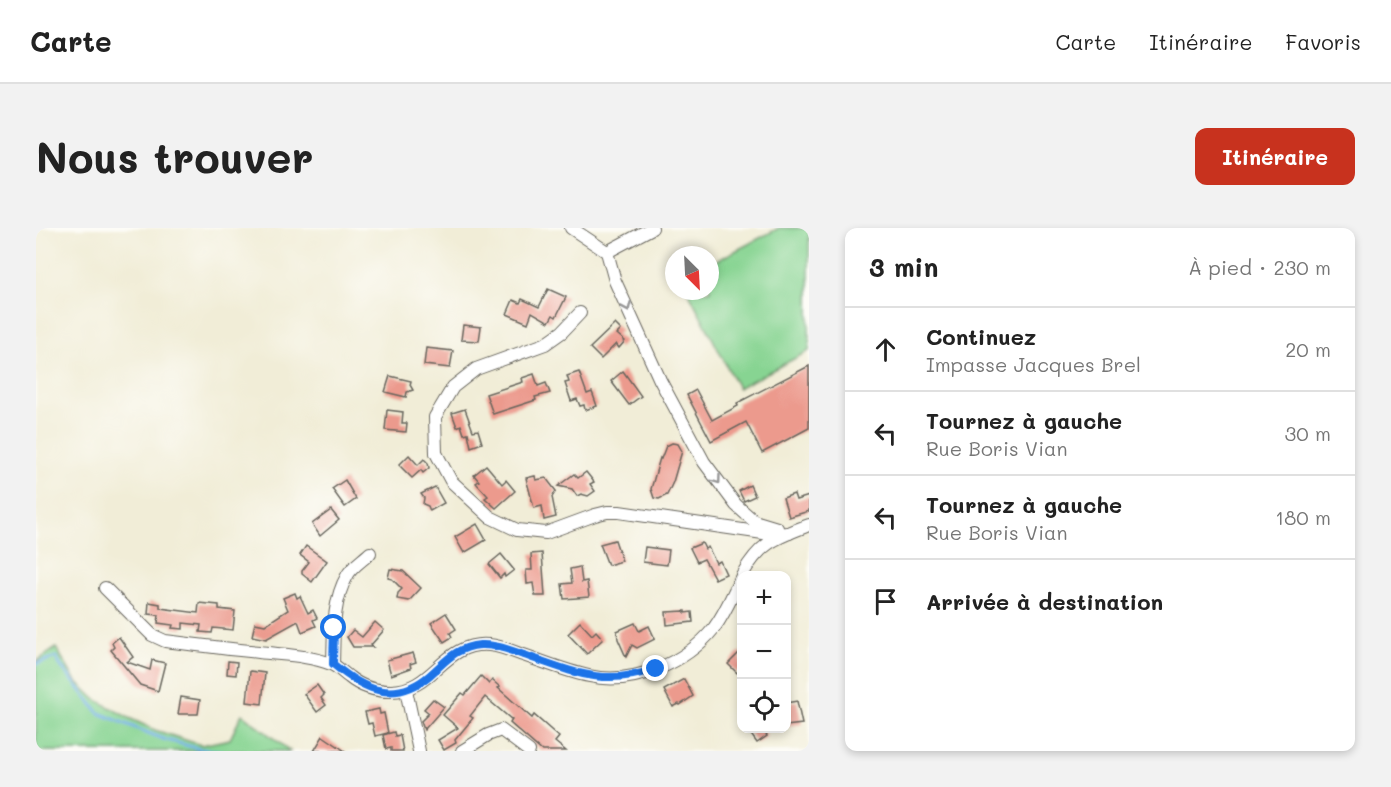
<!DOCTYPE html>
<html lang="fr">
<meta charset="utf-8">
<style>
:root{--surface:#fff;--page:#f2f2f2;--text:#222;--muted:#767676;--line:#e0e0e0;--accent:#c8321e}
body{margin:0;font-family:Mali,sans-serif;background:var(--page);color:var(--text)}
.controls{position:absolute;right:18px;bottom:18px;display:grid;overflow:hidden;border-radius:12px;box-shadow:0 3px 9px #0003}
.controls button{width:54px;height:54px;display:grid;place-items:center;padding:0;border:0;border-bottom:2px solid var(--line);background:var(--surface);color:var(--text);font:30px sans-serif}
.compass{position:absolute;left:629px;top:18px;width:54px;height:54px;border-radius:50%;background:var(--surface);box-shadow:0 3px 9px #0003;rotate:156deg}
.stop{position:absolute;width:18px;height:18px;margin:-14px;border:4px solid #1a73e8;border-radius:50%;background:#fff}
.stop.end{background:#1a73e8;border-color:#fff;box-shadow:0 2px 6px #0008}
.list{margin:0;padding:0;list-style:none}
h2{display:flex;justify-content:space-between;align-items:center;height:78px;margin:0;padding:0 24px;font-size:26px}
h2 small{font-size:20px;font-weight:400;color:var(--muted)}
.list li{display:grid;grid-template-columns:39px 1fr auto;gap:18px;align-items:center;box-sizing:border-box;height:84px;padding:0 24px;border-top:2px solid var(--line)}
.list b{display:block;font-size:22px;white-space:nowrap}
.list p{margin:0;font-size:20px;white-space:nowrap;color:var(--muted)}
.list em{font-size:20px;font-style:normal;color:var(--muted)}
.icon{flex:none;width:33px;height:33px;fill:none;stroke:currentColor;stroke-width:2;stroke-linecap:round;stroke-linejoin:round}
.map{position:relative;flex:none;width:773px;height:523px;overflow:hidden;border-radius:12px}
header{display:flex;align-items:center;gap:36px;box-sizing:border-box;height:84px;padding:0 30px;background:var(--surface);border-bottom:2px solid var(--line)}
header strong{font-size:28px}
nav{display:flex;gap:33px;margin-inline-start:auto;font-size:21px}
.intro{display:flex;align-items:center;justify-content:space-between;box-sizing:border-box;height:144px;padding:0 36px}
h1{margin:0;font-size:42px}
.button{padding:15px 27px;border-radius:12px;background:var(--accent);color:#fff;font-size:21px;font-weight:700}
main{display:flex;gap:36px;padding:0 36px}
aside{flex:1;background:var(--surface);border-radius:12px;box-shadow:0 3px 9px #0003}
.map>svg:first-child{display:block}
</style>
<header>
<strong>Carte</strong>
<nav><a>Carte</a><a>Itinéraire</a><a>Favoris</a></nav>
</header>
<div class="intro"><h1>Nous trouver</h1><a class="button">Itinéraire</a></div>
<main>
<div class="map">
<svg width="773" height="523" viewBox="0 0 773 523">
<rect width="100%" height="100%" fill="#fdfcf7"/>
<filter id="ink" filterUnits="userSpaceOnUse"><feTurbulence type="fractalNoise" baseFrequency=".0167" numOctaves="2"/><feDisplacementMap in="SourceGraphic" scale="12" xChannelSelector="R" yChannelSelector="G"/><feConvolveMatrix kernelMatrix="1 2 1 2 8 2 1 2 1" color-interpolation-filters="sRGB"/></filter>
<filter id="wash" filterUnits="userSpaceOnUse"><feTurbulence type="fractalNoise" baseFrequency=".008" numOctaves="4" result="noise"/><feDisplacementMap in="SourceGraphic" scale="24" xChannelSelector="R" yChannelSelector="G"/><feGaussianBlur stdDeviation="1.35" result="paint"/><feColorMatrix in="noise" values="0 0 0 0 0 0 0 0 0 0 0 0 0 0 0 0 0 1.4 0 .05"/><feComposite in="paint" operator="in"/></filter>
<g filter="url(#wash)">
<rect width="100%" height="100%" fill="#f1edd7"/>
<g fill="#87d492" stroke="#527857" stroke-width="1.5">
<polygon points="743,0 773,0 773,123 702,160 652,63 674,63 674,36"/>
<polygon points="20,420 39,452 59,471 91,489 119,502 165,517 194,511 206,486 254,523 0,523 0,434"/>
</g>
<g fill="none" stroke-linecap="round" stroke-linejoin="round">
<polyline stroke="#72b0e5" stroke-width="3" points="0,436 20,429 24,437 63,485 127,511 164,521 187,523"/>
</g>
<g id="blocks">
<g fill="#ec9a8d">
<polygon points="512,61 530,69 520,89 517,87 513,94 496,84 492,95 471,86 477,72 484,75 486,71 503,79"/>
<polygon points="579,96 585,102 581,106 589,113 583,120 580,116 565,131 554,120"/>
<polygon points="427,97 445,99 443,113 425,112"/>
<polygon points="390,120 417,123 414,140 388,137"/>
<polygon points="773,138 773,200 726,225 710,194 675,213 651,167 660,162 676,192 702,178 701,175"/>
<polygon points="587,143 605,168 593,177 575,153"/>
<polygon points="543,144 551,166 556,164 561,178 549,182 548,177 544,178 541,171 535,173 529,155 533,154 531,148"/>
<polygon points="498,146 502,158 510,155 514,165 499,169 500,172 457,186 450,166 487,154 486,150"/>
<polygon points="354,148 375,153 374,157 377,162 371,164 370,169 349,164"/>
<polygon points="429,181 437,203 442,202 446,215 435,219 432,205 428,206 425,197 421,199 416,185"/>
<polygon points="351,182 367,184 366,195 371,195 370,204 349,202"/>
<polygon points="636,215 642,216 646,223 637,254 631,267 623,271 618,270 615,261 624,230 625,231 630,218"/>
<polygon points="373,227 382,237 388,231 392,235 393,240 387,245 385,242 376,250 363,237"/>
<polygon points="450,237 466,256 470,252 479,263 460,280 449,270 452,268 440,255 443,253 438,247"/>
<polygon points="550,244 558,254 554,256 559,263 552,268 545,266 541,268 536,261 522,258 538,246 542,250"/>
<polygon points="499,248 500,252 510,250 520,263 516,269 520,289 508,292 506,278 498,280 490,250"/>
<polygon points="309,252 320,271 309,279 296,261"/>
<polygon points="714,257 719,268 708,273 703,263"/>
<polygon points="399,259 408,275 394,283 392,278 387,276 388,270 385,266"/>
<polygon points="758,266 760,272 773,268 773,283 753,289 747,270"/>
<polygon points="295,282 303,292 284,308 276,296"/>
<polygon points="441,296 450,312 428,325 419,309"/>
<polygon points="579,312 586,333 572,337 564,316"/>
<polygon points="666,315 669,321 672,319 680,335 684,333 690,346 679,351 668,331 661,334 654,320"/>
<polygon points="270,318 291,333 276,354 266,346 266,343 273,334 264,327"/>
<polygon points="609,319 633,322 631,337 607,334"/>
<polygon points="506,325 509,368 499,368 497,355 491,356 490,342 496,342 495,326"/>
<polygon points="465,326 478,342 469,349 468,346 464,350 453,336"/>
<polygon points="544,339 546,354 551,353 553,369 528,371 526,356 536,355 534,341"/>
<polygon points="354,341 367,343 385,360 373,373 361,371 362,365 366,361 356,351 352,350"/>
<polygon points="259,365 261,370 264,368 272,385 277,382 281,390 277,392 280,398 266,404 262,393 230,411 216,408 219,395 229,397 252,382 247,370"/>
<polygon points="113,374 124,376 124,380 162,385 163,375 183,377 183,381 199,383 197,402 177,400 176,405 164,404 165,397 147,395 147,401 136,400 137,397 122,395 123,387 112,386"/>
<polygon points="649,383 649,385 656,384 657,394 631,397 630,384"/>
<polygon points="410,385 420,401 414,405 416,409 408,414 395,395"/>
<polygon points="339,394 348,402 335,417 337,419 317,419 311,409 317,402 326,409"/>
<polygon points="544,394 556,407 560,403 567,411 551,426 532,406"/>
<polygon points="599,395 603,403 613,398 619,411 601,420 596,417 590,429 582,411 581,403"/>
<polygon points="83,409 97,429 91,434 114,442 116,432 129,435 122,463 104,457 75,422 78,419 76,415"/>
<polygon points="705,423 705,440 701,445 692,436"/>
<polygon points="377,425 380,434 374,436 375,440 355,447 351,432"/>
<polygon points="192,433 201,434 200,447 191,446"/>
<polygon points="214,443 229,445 226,476 211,474"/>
<polygon points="445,448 453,456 456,452 464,459 462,460 496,490 498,487 523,509 519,514 530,523 506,523 474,495 476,492 449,469 434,488 437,490 419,512 420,515 408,522 402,512 422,500 407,487 426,465 429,467"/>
<polygon points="648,451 657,468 644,477 643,476 637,479 628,462"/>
<polygon points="281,457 288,467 285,470 290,477 281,484 268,466"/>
<polygon points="145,469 164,472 162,486 142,486"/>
<polygon points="397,471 408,479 388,502 385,493 393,485 388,481"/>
<polygon points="761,473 766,496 750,498 750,475"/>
<polygon points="343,481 344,486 348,485 352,505 339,508 336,495 332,496 329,484"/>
<polygon points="711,501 726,501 731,508 721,515"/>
<polygon points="358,504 359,508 364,507 367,523 355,523 355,520 350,521 347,507"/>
<polygon points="287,508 309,523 278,523"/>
</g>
</g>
</g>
<g filter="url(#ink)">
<use href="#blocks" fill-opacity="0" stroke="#67655d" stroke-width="1.5"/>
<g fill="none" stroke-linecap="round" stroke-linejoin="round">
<defs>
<g id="minor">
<polyline points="535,0 571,24 579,53 624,152 668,234 700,277 710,286 718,293 741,300"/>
<polyline points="571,24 616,0"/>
<polyline points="544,85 526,104 509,116 440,141 417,159 399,189 400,225 415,253 454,289 481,302 510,305 559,287 571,284 583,284 734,306 753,305"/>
<path d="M706,347C725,314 739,310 773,297"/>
<path d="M69,360L116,407L129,413C160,417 192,421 223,424C247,427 272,427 295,436C301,438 307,445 313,449C325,459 339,463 355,463C398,463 407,413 453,417C464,418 474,422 484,426C506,433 529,443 553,448C597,458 650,435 678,400C690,384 697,365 706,348"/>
<path d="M297,436C298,407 296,374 311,348C315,339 327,332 334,325"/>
<polyline points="370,462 383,523"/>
<polyline points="426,523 452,507 465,502 493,523"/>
</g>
</defs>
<use href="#minor" stroke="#67655d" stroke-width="14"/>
<use href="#minor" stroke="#fff" stroke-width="12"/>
</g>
<defs><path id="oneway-chevron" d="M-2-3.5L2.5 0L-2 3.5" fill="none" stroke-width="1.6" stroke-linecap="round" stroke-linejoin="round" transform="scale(1.5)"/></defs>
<g stroke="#999">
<use href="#oneway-chevron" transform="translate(591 79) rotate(66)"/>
<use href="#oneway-chevron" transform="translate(681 252) rotate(54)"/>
</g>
</g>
<g fill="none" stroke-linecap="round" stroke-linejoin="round" filter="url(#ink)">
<path stroke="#1a73e8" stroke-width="8" d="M298,400L297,436C328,462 359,477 394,447C410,433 420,419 444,417C459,416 473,422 488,427C538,444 567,459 620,441"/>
</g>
</svg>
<div class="controls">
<button>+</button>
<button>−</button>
<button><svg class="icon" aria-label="locate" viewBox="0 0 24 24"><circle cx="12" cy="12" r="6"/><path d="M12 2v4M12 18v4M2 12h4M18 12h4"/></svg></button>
</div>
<svg class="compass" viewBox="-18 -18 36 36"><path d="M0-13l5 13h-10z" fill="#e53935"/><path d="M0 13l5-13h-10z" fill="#767676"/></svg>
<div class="stop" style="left:298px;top:400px"></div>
<div class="stop end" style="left:620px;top:441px"></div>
</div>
<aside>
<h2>3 min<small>À pied · 230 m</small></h2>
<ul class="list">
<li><svg class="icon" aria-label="ahead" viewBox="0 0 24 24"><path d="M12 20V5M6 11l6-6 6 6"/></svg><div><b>Continuez</b><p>Impasse Jacques Brel</p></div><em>20 m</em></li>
<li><svg class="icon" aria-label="left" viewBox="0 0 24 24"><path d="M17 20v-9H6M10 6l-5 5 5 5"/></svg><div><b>Tournez à gauche</b><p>Rue Boris Vian</p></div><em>30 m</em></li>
<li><svg class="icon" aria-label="left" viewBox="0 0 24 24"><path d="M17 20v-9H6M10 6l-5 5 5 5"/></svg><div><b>Tournez à gauche</b><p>Rue Boris Vian</p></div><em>180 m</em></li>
<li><svg class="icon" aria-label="arrive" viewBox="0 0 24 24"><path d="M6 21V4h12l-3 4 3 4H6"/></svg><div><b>Arrivée à destination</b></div></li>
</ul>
</aside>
</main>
